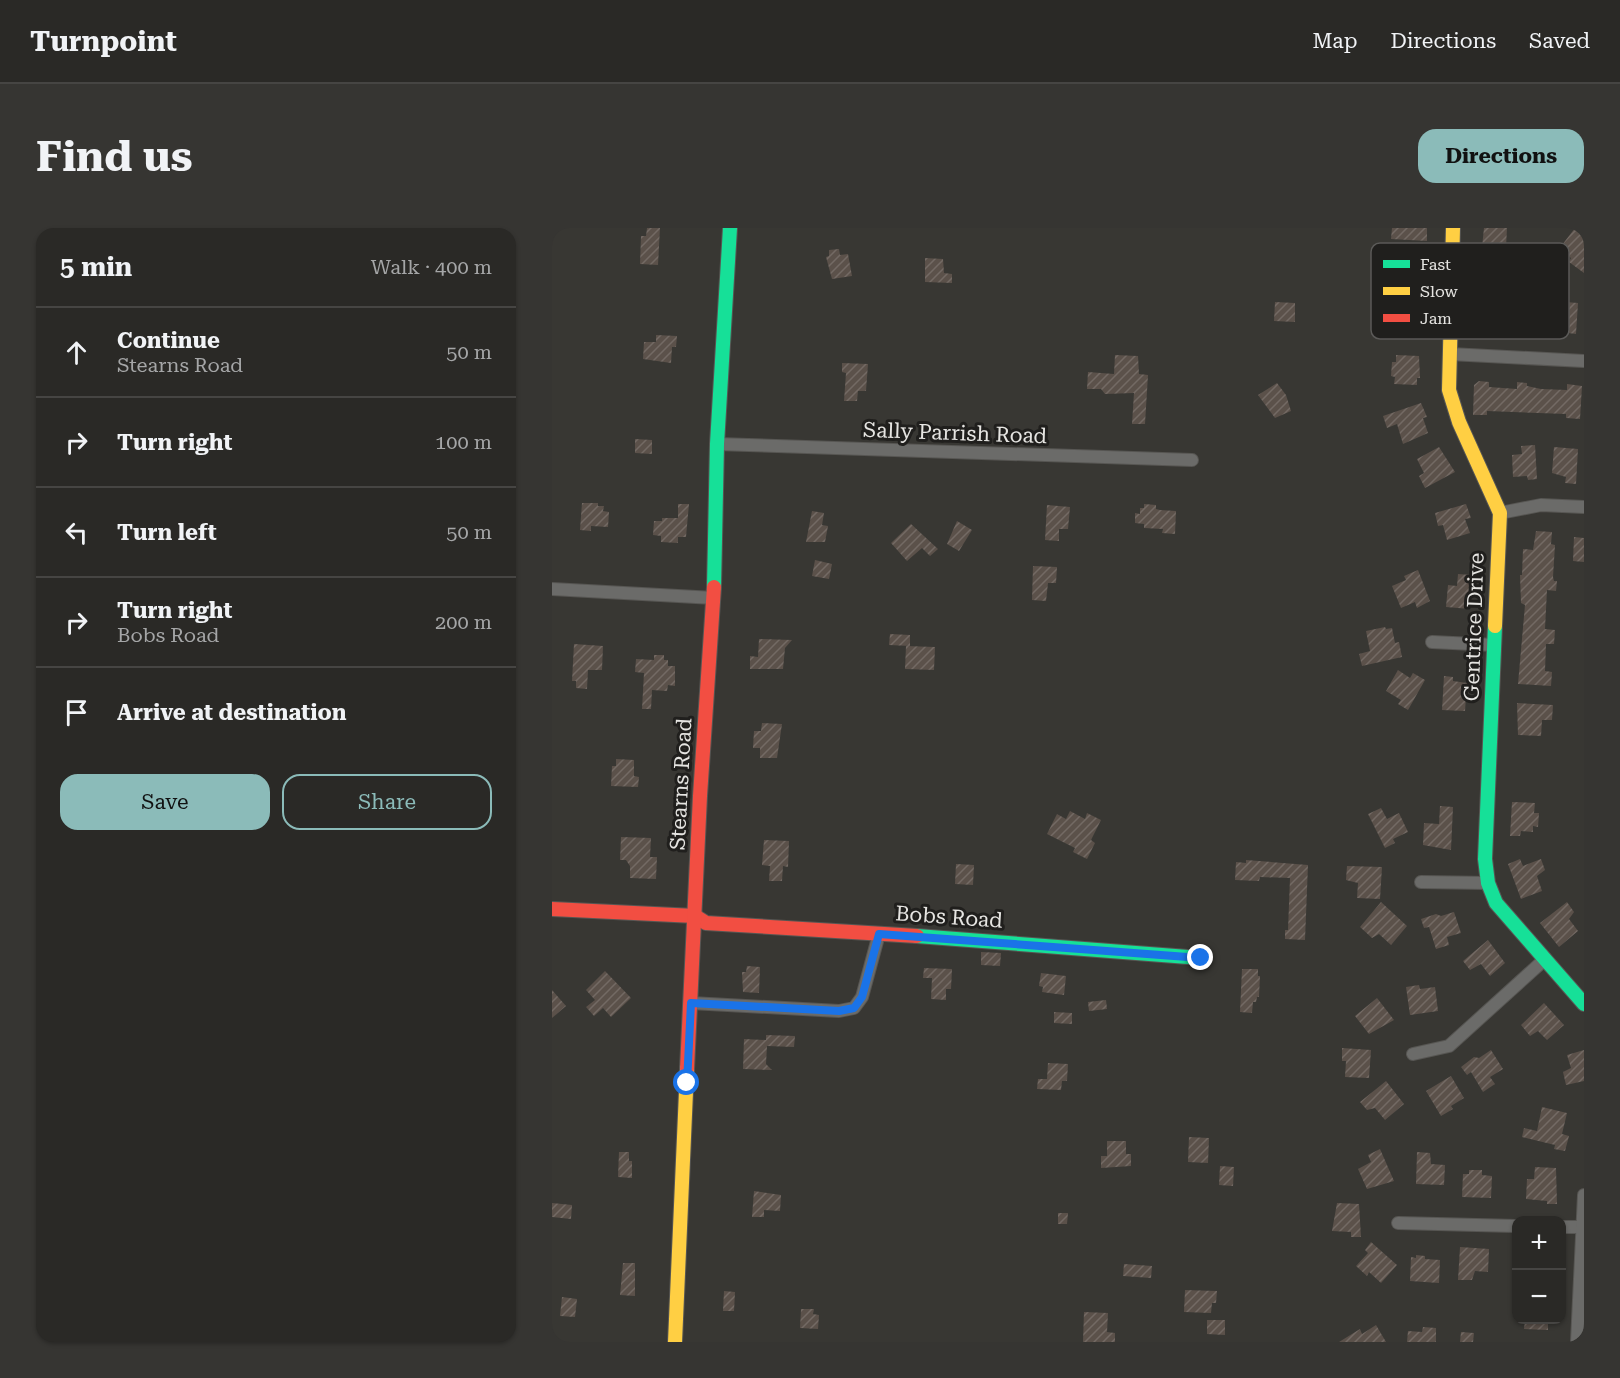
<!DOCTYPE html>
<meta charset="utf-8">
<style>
:root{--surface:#2a2926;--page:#363532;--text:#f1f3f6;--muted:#a5a6a7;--line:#464543;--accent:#8bbbb9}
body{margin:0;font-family:"Roboto Serif",serif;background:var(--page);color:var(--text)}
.controls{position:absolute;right:18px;bottom:18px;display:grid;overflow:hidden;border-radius:12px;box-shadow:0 2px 4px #0004}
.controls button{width:54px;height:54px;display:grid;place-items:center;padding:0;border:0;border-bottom:2px solid var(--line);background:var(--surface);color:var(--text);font:30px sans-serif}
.stop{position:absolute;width:18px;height:18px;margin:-14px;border:4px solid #1a73e8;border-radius:50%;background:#fff}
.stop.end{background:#1a73e8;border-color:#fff;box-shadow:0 2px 6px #0008}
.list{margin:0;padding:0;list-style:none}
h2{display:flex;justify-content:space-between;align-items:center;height:78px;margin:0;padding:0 24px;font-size:26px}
h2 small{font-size:20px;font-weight:400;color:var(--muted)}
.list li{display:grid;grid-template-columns:39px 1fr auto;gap:18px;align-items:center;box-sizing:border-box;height:90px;padding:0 24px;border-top:2px solid var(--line)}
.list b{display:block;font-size:22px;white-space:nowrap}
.list p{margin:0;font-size:20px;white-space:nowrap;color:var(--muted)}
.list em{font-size:20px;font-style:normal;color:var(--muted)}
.actions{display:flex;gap:12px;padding:18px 24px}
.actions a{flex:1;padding:14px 0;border:2px solid var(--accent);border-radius:18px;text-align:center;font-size:21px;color:var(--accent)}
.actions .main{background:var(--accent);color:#111}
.icon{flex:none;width:33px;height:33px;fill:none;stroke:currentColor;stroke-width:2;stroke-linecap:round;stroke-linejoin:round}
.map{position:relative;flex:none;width:1032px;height:1114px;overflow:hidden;border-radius:18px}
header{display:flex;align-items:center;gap:36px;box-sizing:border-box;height:84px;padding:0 30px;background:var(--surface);border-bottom:2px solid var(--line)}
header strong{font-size:28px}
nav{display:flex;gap:33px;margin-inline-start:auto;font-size:21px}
.intro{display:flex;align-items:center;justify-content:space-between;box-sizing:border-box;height:144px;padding:0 36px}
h1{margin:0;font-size:42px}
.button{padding:15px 27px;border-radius:18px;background:var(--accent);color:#111;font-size:21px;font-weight:700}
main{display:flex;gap:36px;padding:0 36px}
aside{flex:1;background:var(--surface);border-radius:18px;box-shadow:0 2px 4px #0004}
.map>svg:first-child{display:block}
</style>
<header>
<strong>Turnpoint</strong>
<nav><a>Map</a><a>Directions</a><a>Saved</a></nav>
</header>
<div class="intro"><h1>Find us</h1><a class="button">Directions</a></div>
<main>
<aside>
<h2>5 min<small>Walk · 400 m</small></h2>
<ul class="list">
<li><svg class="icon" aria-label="ahead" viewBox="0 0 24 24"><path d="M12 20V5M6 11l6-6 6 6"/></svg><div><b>Continue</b><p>Stearns Road</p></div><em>50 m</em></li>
<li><svg class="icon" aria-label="right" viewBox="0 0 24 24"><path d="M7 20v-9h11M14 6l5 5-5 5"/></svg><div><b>Turn right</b></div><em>100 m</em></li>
<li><svg class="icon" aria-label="left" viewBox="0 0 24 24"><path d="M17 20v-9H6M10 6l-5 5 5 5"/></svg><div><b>Turn left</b></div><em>50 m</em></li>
<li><svg class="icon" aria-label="right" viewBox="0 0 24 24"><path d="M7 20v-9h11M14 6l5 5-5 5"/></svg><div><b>Turn right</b><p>Bobs Road</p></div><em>200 m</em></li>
<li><svg class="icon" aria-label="arrive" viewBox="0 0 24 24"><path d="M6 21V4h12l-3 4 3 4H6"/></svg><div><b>Arrive at destination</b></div></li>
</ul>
<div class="actions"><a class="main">Save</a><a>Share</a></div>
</aside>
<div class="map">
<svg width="1032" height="1114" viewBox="0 0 1032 1114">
<defs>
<pattern id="building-hatch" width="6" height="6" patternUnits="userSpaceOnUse" patternTransform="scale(1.5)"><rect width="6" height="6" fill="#5b514a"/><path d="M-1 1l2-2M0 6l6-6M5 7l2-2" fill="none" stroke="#736a64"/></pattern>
</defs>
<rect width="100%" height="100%" fill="#383733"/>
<g fill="url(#building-hatch)">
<polygon points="95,0 108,0 106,37 88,36 89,8 94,8"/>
<polygon points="840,0 875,0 875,13 839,11"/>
<polygon points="932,0 955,0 954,20 962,20 961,35 951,35 950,51 927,49 926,23 927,18 930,19"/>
<polygon points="1023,0 1032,5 1032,45 1017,34 1019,30 1007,21"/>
<polygon points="287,21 288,27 296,26 300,48 280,51 274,29 277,28 277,22"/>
<polygon points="373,30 391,31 392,45 400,46 400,55 373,54"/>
<polygon points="962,70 977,71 976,83 985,83 985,87 1001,88 1002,73 1026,75 1024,106 985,101 985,104 961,104"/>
<polygon points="723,74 743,75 743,94 722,93"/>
<polygon points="104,107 125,108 124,119 120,119 119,135 91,131 92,114 104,114"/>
<polygon points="563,127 586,128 587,146 596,147 593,196 580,196 582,165 553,166 549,161 535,161 536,144 562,146"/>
<polygon points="844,127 867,128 868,150 865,150 865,157 842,156 843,149 839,148 840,134 844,134"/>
<polygon points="290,135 316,136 314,163 306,163 305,173 292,173 294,145 290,144"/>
<polygon points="927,153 937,154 937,159 965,161 965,154 975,155 975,158 989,161 1015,162 1015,156 1030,158 1028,191 1014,190 1014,186 935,183 935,187 921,187 922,157"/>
<polygon points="725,155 734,167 739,183 723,190 706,167"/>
<polygon points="869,175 875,189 871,190 876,205 851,216 845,196 835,200 831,188"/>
<polygon points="83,211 100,212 100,226 83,225"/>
<polygon points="983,217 985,251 976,252 975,248 961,249 960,227 970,226 969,218"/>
<polygon points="887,219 903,244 873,260 867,248 872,245 865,231"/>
<polygon points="1002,219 1026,221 1024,256 1013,255 1014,249 1000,245"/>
<polygon points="30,275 46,275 46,278 52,278 51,283 57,284 56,299 39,298 39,303 28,302"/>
<polygon points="126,276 137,276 134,309 126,309 126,315 109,314 109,308 101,307 102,293 110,293 110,290 126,290"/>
<polygon points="592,276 604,277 604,281 608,282 624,283 623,306 610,305 611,301 592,300 592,296 583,295 583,285 588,286 588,280 592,280"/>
<polygon points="914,276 919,290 913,291 918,305 895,312 891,297 886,298 883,285"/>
<polygon points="495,277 518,279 516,301 507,301 507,313 493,312"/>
<polygon points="260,283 272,285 270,297 276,298 273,314 254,314"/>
<polygon points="405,293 420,302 407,323 395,316"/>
<polygon points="359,296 386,321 378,328 370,320 355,333 339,315"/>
<polygon points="984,303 1000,304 999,316 1003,317 1001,349 1002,353 1005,353 1004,363 995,362 993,401 1003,402 1002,416 994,416 993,443 1000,444 999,458 966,456 973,377 969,375 968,347 970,347 971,321 981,322"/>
<polygon points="1022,309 1032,310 1032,334 1021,333"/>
<polygon points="263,332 280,336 277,351 260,348"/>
<polygon points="481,338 505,339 504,355 496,355 494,373 480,372"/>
<polygon points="866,342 878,373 865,380 863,374 849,380 840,358 854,352 852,348"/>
<polygon points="906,346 920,347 918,381 894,379 896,357 905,358"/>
<polygon points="833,399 834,401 840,400 843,415 847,414 850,429 810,438 807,426 818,423 814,403"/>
<polygon points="338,406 358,407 358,418 337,417"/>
<polygon points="207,411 240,412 233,420 231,441 198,441 198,428 206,429"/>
<polygon points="22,416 51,418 50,442 36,442 35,461 24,460 24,453 20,453"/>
<polygon points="354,418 383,419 382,442 353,441"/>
<polygon points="102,427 112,427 112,432 116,432 116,438 123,438 123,458 116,457 115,463 100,462 99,481 90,481 92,445 83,444 84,431 102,432"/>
<polygon points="846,442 858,450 861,445 873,452 856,482 846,476 849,472 834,463"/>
<polygon points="892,448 901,449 901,453 915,455 913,483 890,482"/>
<polygon points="965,475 1001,477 1000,492 990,492 989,508 966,507"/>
<polygon points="210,495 230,496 225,530 208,530 208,520 201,520 202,503 209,503"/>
<polygon points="64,531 82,532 82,548 87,549 86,559 59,558 60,538 64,538"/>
<polygon points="960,574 983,575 982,585 987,585 986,599 981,598 981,604 969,603 968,608 958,608"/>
<polygon points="888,578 901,579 899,622 871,617 872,595 887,596"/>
<polygon points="829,580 835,591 847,585 856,604 841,611 843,615 833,620 816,586"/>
<polygon points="518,583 533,591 535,585 549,592 539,612 543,615 535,631 521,624 523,620 495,606 505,586 514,591"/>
<polygon points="69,609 99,610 98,629 105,629 104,651 78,650 78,638 74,632 68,632"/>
<polygon points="212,612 237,613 236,639 231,638 230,653 217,653 218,638 210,637"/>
<polygon points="968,631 971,638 989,631 993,642 985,648 990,663 969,671 956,636"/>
<polygon points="694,632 756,637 753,712 733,711 733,702 736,702 738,650 708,649 707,653 683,652 684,634 694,635"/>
<polygon points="404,636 422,637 421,657 403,656"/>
<polygon points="795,638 830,639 828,671 805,670 806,655 794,652"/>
<polygon points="829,674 855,698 839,717 827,706 820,710 808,699"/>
<polygon points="1015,674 1022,684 1017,691 1026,703 1007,719 988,695"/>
<polygon points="902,684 909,705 895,709 897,717 884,721 877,699 872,700 869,691 884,686 889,688"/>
<polygon points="936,712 953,735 938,748 929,736 918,742 911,733"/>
<polygon points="429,724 449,725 448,738 429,737"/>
<polygon points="195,738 208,739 207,765 191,764 190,744 194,744"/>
<polygon points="372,740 400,741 399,761 394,761 394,772 379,771 380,750 371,750"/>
<polygon points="690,741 706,741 706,748 708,748 707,769 705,769 704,774 701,774 700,785 688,784"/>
<polygon points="53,743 79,770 59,789 51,780 42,788 34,779 43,772 34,762"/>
<polygon points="489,745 514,748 512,767 490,764 491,759 487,758"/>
<polygon points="867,757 868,761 883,759 886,783 858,787 854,759"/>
<polygon points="0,762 14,778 0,790"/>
<polygon points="825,770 842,792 817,806 803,788"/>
<polygon points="554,772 555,781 537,783 536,774"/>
<polygon points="992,775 1012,797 995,812 986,803 978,808 969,797"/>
<polygon points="502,784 520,785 520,796 502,795"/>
<polygon points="214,807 243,808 242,819 215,818 214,836 220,842 191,841 192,811 214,812"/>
<polygon points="790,820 819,822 817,850 793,849 794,833 790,833"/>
<polygon points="939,822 951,841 938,849 943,856 931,864 919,844 915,847 909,839 922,829 927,830"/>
<polygon points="1032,822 1032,853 1014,857 1011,844 1019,840 1015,827"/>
<polygon points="496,835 516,836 515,853 510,853 509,862 485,861 486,851 495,851"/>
<polygon points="899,848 912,870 899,878 901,881 889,888 874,863"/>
<polygon points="834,853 852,876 833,892 823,880 815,882 808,874"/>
<polygon points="990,879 1015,885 1010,906 1017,908 1013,923 1002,921 1003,917 970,909 972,900 985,903"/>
<polygon points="637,909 657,910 656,935 636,934"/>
<polygon points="555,913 574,913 574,926 579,926 579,938 549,940 549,928 555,928"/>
<polygon points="828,921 842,953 815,961 806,941 819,934 816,927"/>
<polygon points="67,924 77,924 77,933 80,933 80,950 66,949"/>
<polygon points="865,924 878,925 879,936 893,937 892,957 864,956"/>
<polygon points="668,938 682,939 681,958 667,957"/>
<polygon points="983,939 1004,940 1005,976 995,976 995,973 974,971 975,951 982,951"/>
<polygon points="917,942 930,942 930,947 940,948 939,970 910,969 911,946 917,946"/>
<polygon points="202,963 229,967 228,983 212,982 212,989 200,989"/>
<polygon points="0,975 20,977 19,991 0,989"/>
<polygon points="785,975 807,976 809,1009 799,1009 799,1004 780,1003"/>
<polygon points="506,985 516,985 515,996 506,996"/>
<polygon points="819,1014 845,1037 829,1055 817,1044 815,1048 804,1038 816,1025 813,1022"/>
<polygon points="908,1019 937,1021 936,1044 923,1043 920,1052 906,1052"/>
<polygon points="864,1027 873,1028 873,1031 888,1032 887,1055 858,1053 859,1029 864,1030"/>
<polygon points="71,1035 83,1035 83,1068 68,1067"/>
<polygon points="572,1036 600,1038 599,1050 571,1048"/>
<polygon points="633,1062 665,1063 664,1075 660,1075 659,1085 632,1084"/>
<polygon points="172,1063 183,1064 182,1083 171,1083"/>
<polygon points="10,1069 25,1071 23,1089 8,1088"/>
<polygon points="249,1081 262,1081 261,1086 267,1087 266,1101 248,1100"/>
<polygon points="532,1084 556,1085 555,1104 563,1105 563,1114 531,1114"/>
<polygon points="655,1092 673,1092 673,1107 655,1106"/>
<polygon points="973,1092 996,1092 996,1102 972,1101"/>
<polygon points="824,1097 834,1114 787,1114 808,1101 810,1106"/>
<polygon points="871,1099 884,1100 884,1114 855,1114 856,1103 870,1104"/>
<polygon points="909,1104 922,1105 921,1114 908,1114"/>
</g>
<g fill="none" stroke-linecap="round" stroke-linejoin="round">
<defs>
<g id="street">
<polyline points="898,126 1032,133"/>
<polyline points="165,216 640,232"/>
<polyline points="948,285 989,277 1032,279"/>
<polyline points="0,361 162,370"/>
<polyline points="880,414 942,417"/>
<polyline points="869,654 936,655"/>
<polyline points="139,775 287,783 302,780 310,769 327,706"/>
<polyline points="861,826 897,818 992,732"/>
<polyline points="846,995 964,998"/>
<polyline points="1010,999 1031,999"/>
<polyline points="1025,1114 1032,967"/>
</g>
<g id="fast">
<polyline points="162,359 165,216 178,0"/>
<polyline points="943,398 933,631 936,655 944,675 1032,776"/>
<polyline points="365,708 649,730"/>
</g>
<g id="slow">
<polyline points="901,0 897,162 907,194 948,285 943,398"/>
<polyline points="123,1114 135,841"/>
</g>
<g id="jam">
<polyline points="0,681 143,688 154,695 365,708"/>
<polyline points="135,841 148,568 162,359"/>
</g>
</defs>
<use href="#street" stroke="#575653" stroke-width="14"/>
<use href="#fast" stroke="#575653" stroke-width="16"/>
<use href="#slow" stroke="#575653" stroke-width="16"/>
<use href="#jam" stroke="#575653" stroke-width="16"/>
<use href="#street" stroke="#6b6b69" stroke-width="12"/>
<use href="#fast" stroke="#16e098" stroke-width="14"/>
<use href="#slow" stroke="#ffcf43" stroke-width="14"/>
<use href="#jam" stroke="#f24e42" stroke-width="14"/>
</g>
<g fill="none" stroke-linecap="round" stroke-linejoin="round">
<polyline stroke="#1a73e8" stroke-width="8" points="135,855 139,775 287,783 302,780 310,769 327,706 649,730"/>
</g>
<g text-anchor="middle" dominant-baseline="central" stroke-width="6" stroke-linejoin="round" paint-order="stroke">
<g font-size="21" fill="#e6e5e2" stroke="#201f1d">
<text transform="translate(403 205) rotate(2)">Sally Parrish Road</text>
<text transform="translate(922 399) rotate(-88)">Gentrice Drive</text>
<text transform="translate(129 556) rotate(-87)">Stearns Road</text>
<text transform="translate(397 689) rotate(4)">Bobs Road</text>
</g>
</g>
<rect x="819" y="15" width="198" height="96" rx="9" fill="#201f1d" stroke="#5b5a58" stroke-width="1.5"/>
<rect x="831" y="32" width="27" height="8" fill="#16e098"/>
<rect x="831" y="59" width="27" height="8" fill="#ffcf43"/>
<rect x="831" y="86" width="27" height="8" fill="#f24e42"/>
<g font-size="16" fill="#e6e5e2">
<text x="868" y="42">Fast</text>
<text x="868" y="69">Slow</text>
<text x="868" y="96">Jam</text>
</g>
</svg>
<div class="controls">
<button>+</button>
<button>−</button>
</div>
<div class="stop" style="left:135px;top:855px"></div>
<div class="stop end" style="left:649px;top:730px"></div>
</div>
</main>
